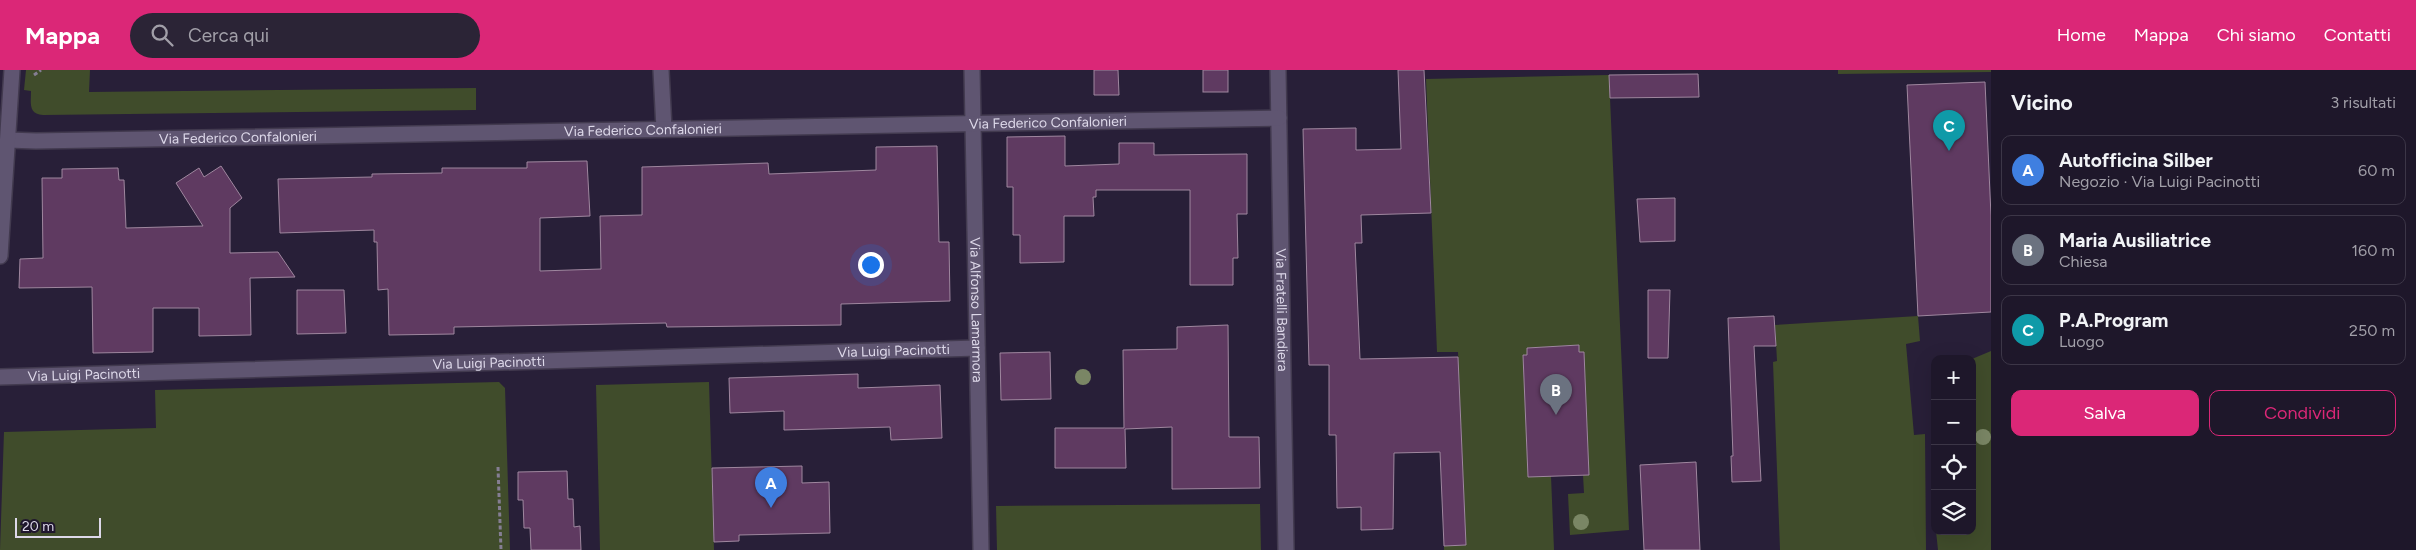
<!DOCTYPE html>
<html lang="it">
<meta charset="utf-8">
<style>
:root{--surface:#1e172a;--page:#2b2436;--text:#f1f3f6;--muted:#a19fa8;--line:#3c3647;--accent:#db2777}
body{margin:0;font-family:Figtree,sans-serif;background:var(--page);color:var(--text)}
.controls{position:absolute;right:15px;bottom:15px;display:grid;overflow:hidden;border-radius:10px;box-shadow:0 5px 20px #0002}
.controls button{width:45px;height:45px;display:grid;place-items:center;padding:0;border:0;border-bottom:1px solid var(--line);background:var(--surface);color:var(--text);font:25px sans-serif}
.scale{position:absolute;left:15px;bottom:12px;width:86px;box-sizing:border-box;padding-left:5px;border:2px solid #ddd8e9;border-top:0;font-size:14px;line-height:18px;white-space:nowrap;color:#ddd8e9;-webkit-text-stroke:4px #1f162d;paint-order:stroke}
.you{position:absolute;left:870px;top:194px;width:18px;height:18px;margin:-12px;border:4px solid #fff;border-radius:50%;background:#1a73e8;box-shadow:0 0 0 8px #1a73e833}
.badge{display:grid;place-items:center;width:32px;height:32px;border-radius:50%;background:var(--accent);color:#fff;font-size:16px;font-weight:700}
.pin{position:absolute;translate:-50% -41px;filter:drop-shadow(0 1px 2px #0008)}
.pin::after{content:'';position:absolute;top:26px;width:18px;height:15px;background:inherit;clip-path:polygon(0 0,100% 0,50% 100%)}
.list{margin:0;padding:0;list-style:none}
h2{display:flex;justify-content:space-between;align-items:center;height:65px;margin:0;padding:0 20px;font-size:21px}
h2 small{font-size:16px;font-weight:400;color:var(--muted)}
.list li{display:grid;grid-template-columns:32px 1fr auto;gap:15px;align-items:center;box-sizing:border-box;height:70px;margin:0 10px 10px;padding:0 10px;border:1px solid var(--line);border-radius:10px}
.list b{display:block;font-size:19px;white-space:nowrap}
.list p{margin:0;font-size:16px;white-space:nowrap;color:var(--muted)}
.list em{font-size:16px;font-style:normal;color:var(--muted)}
.actions{display:flex;gap:10px;padding:15px 20px}
.actions a{flex:1;padding:11px 0;border:1px solid var(--accent);border-radius:10px;text-align:center;font-size:18px;color:var(--accent)}
.actions .main{background:var(--accent);color:#fff}
.icon{flex:none;width:28px;height:28px;fill:none;stroke:currentColor;stroke-width:2;stroke-linecap:round;stroke-linejoin:round}
.map{position:relative;flex:none;width:1991px;height:480px;overflow:hidden}
header{display:flex;align-items:center;gap:30px;box-sizing:border-box;height:70px;padding:0 25px;background:var(--accent);color:#fff}
header strong{font-size:24px}
nav{display:flex;gap:28px;margin-inline-start:auto;font-size:18px}
.search{width:350px;height:45px;background:var(--page);display:flex;align-items:center;gap:12px;box-sizing:border-box;padding:0 18px;border-radius:28px;color:var(--muted);font-size:19px}
main{display:flex}
aside{flex:1;background:var(--surface)}
.map>svg:first-child{display:block}
</style>
<header>
<strong>Mappa</strong>
<div class="search"><svg class="icon" aria-label="search" viewBox="0 0 24 24"><circle cx="10" cy="10" r="6"/><path d="M15 15l6 6"/></svg>Cerca qui</div>
<nav><a>Home</a><a>Mappa</a><a>Chi siamo</a><a>Contatti</a></nav>
</header>
<main>
<div class="map">
<svg width="1991" height="480" viewBox="0 0 1991 480">
<rect width="100%" height="100%" fill="#281f38"/>
<g fill="#404c2b">
<path d="M26,0H90L89,22L476,18V40L43,45C28,44 31,33 31,21L24,20Z"/>
<polygon points="1838,0 1991,0 1991,2 1838,4"/>
<polygon points="1609,5 1629,460 1570,465 1568,424 1584,423 1583,405 1589,404 1584,282 1579,282 1578,275 1527,278 1527,285 1523,286 1528,407 1551,406 1554,480 1444,480 1444,476 1466,475 1458,282 1437,282 1426,9"/>
<polygon points="1918,246 1920,271 1906,274 1914,365 1925,364 1926,480 1780,480 1773,292 1777,291 1775,255"/>
<polygon points="1991,281 1991,480 1938,480 1936,461 1972,461 1972,289"/>
<polygon points="499,312 505,318 510,480 0,480 4,362 156,358 155,320"/>
<polygon points="709,312 714,480 600,480 596,315"/>
<polygon points="1260,434 1261,480 997,480 996,436"/>
</g>
<g fill="#5f3a61" stroke="#9f879f">
<polygon points="1094,0 1118,0 1119,25 1094,25"/>
<rect x="1203" y="0" width="25" height="22"/>
<polygon points="1398,0 1424,0 1431,143 1361,145 1362,173 1355,173 1360,289 1458,287 1466,475 1444,476 1440,382 1394,383 1393,459 1361,460 1361,437 1337,438 1336,365 1329,365 1329,295 1309,295 1303,59 1356,58 1356,80 1401,79"/>
<polygon points="1698,4 1699,27 1610,28 1609,5"/>
<polygon points="1985,12 1991,146 1991,242 1918,246 1907,15"/>
<polygon points="1065,66 1065,96 1119,94 1119,73 1154,73 1154,85 1247,84 1247,144 1237,144 1238,188 1233,188 1233,215 1190,215 1190,120 1096,120 1096,127 1093,127 1094,146 1064,146 1064,192 1020,193 1020,165 1013,165 1013,117 1007,117 1007,67"/>
<polygon points="937,76 939,172 949,172 950,231 841,234 841,255 667,257 666,253 454,257 454,264 389,265 388,219 378,220 377,172 374,172 374,160 280,163 278,109 372,107 372,104 442,103 442,98 527,98 527,92 587,91 590,146 540,148 540,201 601,199 600,146 642,145 642,97 768,93 769,104 876,100 876,77"/>
<polygon points="221,96 242,128 230,138 230,183 278,182 295,207 250,208 251,265 199,266 199,238 153,238 153,282 93,283 92,217 19,218 20,189 43,188 42,108 62,108 62,99 118,98 119,110 124,110 126,158 203,156 176,113 199,98 204,107"/>
<polygon points="1675,128 1675,171 1640,172 1637,129"/>
<polygon points="297,220 344,220 346,263 297,264"/>
<polygon points="1648,220 1670,220 1668,288 1648,288"/>
<polygon points="1774,246 1776,276 1754,276 1761,411 1732,412 1731,386 1733,386 1728,248"/>
<polygon points="1228,255 1229,367 1259,367 1260,418 1172,419 1172,357 1125,359 1126,398 1055,398 1055,358 1124,358 1123,280 1177,279 1177,257"/>
<polygon points="1579,275 1579,282 1584,282 1589,405 1528,407 1523,285 1527,285 1527,278"/>
<polygon points="1050,282 1051,329 1001,330 1000,283"/>
<polygon points="858,304 858,318 940,315 942,368 891,370 890,357 784,360 784,341 730,343 729,308"/>
<polygon points="1696,392 1700,480 1644,480 1640,395"/>
<polygon points="802,396 802,413 829,412 830,463 739,465 739,471 714,472 712,398"/>
<polygon points="567,401 568,429 573,429 574,457 580,456 581,480 531,480 530,458 524,458 523,430 518,430 518,402"/>
</g>
<g fill="none" stroke-linecap="round" stroke-linejoin="round">
<defs>
<g id="minor">
<polyline points="661,0 664,59"/>
<path id="s1" d="M972,0L981,480"/>
<path id="s2" d="M1278,0L1286,480"/>
<path id="s3" d="M8,70L36,71L1279,48"/>
<polyline points="0,186 12,0"/>
<path id="s4" d="M0,307L977,278"/>
</g>
</defs>
<use href="#minor" stroke="#423a4f" stroke-width="18"/>
<g stroke="#857e93" stroke-width="3" stroke-dasharray="4 2.5" stroke-linecap="butt">
<polyline points="34,5 41,0"/>
<polyline points="498,397 501,480"/>
</g>
<use href="#minor" stroke="#5f5571" stroke-width="15"/>
</g>
<g fill="#7a8665">
<circle cx="1083" cy="307" r="8"/>
<circle cx="1983" cy="367" r="8"/>
<circle cx="1581" cy="452" r="8"/>
</g>
<g text-anchor="middle" dominant-baseline="central" stroke-width="5" stroke-linejoin="round" paint-order="stroke">
<g font-size="14" fill="#ddd8e9" stroke="#1f162d">
<text stroke="none"><textPath href="#s3" startOffset="1040">Via Federico Confalonieri</textPath></text>
<text stroke="none"><textPath href="#s3" startOffset="635">Via Federico Confalonieri</textPath></text>
<text stroke="none"><textPath href="#s3" startOffset="230">Via Federico Confalonieri</textPath></text>
<text stroke="none"><textPath href="#s1" startOffset="240">Via Alfonso Lamarmora</textPath></text>
<text stroke="none"><textPath href="#s2" startOffset="240">Via Fratelli Bandiera</textPath></text>
<text stroke="none"><textPath href="#s4" startOffset="894">Via Luigi Pacinotti</textPath></text>
<text stroke="none"><textPath href="#s4" startOffset="489">Via Luigi Pacinotti</textPath></text>
<text stroke="none"><textPath href="#s4" startOffset="84">Via Luigi Pacinotti</textPath></text>
</g>
</g>
</svg>
<div class="controls">
<button>+</button>
<button>−</button>
<button><svg class="icon" aria-label="locate" viewBox="0 0 24 24"><circle cx="12" cy="12" r="6"/><path d="M12 2v4M12 18v4M2 12h4M18 12h4"/></svg></button>
<button><svg class="icon" aria-label="layers" viewBox="0 0 24 24"><path d="M12 4l9 5-9 5-9-5zM3 14l9 5 9-5"/></svg></button>
</div>
<div class="scale">20 m</div>
<div class="you"></div>
<div class="pin badge" style="left:771px;top:438px;background:#3f7fe0">A</div>
<div class="pin badge" style="left:1556px;top:345px;background:#6b7280">B</div>
<div class="pin badge" style="left:1949px;top:81px;background:#0f9aa8">C</div>
</div>
<aside>
<h2>Vicino<small>3 risultati</small></h2>
<ul class="list">
<li><span class="badge" style="background:#3f7fe0">A</span><div><b>Autofficina Silber</b><p>Negozio · Via Luigi Pacinotti</p></div><em>60 m</em></li>
<li><span class="badge" style="background:#6b7280">B</span><div><b>Maria Ausiliatrice</b><p>Chiesa</p></div><em>160 m</em></li>
<li><span class="badge" style="background:#0f9aa8">C</span><div><b>P.A.Program</b><p>Luogo</p></div><em>250 m</em></li>
</ul>
<div class="actions"><a class="main">Salva</a><a>Condividi</a></div>
</aside>
</main>
